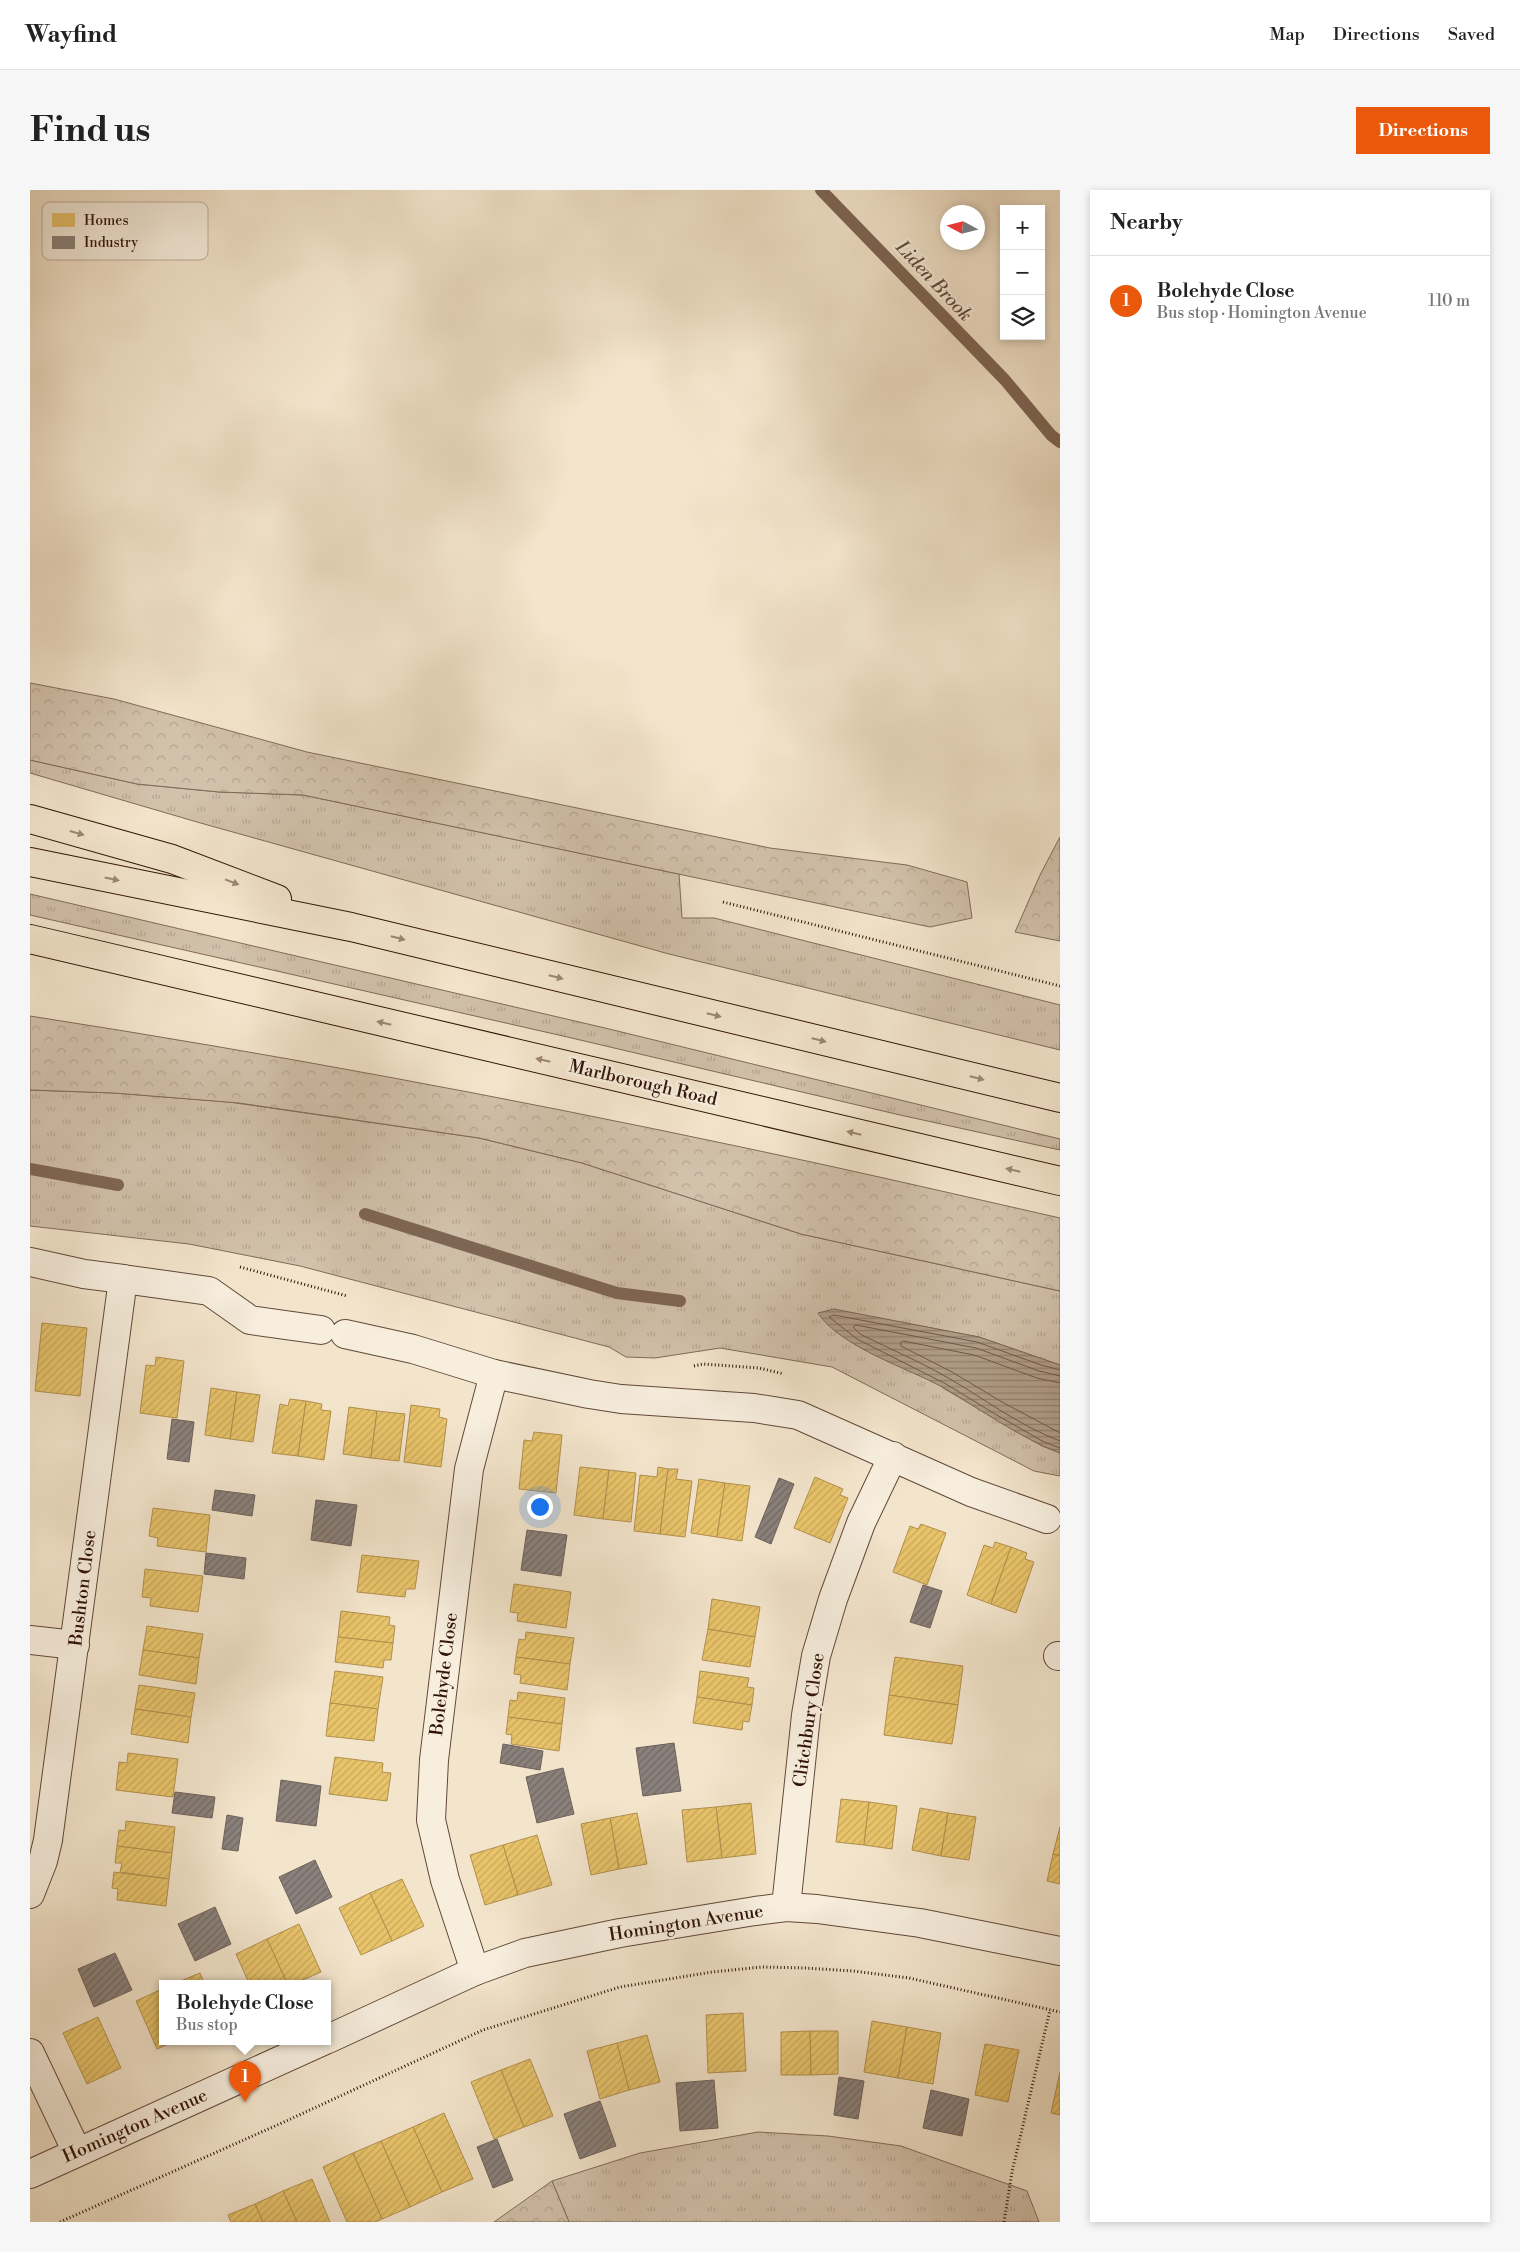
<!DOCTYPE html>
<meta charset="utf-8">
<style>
:root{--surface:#fff;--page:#f6f6f6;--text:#222;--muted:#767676;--line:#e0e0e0;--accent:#ea580c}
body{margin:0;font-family:"Libre Bodoni",serif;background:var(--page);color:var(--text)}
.controls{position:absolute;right:15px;top:15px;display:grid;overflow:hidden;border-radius:0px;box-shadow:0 2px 8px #0003}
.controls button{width:45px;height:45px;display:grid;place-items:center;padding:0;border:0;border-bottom:1px solid var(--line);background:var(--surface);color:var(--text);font:25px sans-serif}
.compass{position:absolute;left:910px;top:15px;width:45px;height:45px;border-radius:50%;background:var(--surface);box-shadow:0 2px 8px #0003;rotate:277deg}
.you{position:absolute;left:509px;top:1316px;width:18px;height:18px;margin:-12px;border:4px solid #fff;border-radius:50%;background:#1a73e8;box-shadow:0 0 0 8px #1a73e833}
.badge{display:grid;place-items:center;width:32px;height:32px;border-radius:50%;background:var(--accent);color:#fff;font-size:16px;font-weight:700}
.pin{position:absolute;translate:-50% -41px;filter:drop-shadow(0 1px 2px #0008)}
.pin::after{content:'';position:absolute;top:26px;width:18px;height:15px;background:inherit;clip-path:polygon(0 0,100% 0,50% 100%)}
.popup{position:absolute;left:129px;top:1790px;width:172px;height:65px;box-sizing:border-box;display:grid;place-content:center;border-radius:0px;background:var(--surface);filter:drop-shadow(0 1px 4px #0005);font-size:16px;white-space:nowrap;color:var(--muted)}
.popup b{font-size:19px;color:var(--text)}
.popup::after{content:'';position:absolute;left:50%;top:100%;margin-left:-10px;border:10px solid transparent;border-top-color:var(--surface)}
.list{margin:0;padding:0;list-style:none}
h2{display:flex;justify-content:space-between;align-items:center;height:65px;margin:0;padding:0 20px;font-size:21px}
h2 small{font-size:16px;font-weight:400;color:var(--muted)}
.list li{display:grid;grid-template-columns:32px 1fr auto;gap:15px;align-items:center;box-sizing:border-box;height:90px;padding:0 20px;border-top:1px solid var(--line)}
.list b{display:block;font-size:19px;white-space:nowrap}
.list p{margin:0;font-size:16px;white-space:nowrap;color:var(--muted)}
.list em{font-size:16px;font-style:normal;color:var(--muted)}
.icon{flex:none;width:28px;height:28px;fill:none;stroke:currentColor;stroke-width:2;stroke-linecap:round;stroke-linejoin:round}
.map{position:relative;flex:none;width:1030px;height:2032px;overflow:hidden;border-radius:0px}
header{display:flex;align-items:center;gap:30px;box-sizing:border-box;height:70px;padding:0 25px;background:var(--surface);border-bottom:1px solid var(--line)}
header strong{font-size:24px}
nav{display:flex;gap:28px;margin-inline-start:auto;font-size:18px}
.intro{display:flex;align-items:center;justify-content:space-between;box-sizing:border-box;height:120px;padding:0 30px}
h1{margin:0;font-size:35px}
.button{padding:12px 22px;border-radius:0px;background:var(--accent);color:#fff;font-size:18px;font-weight:700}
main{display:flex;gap:30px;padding:0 30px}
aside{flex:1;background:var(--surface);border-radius:0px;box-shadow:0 2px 8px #0003}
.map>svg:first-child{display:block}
</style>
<header>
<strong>Wayfind</strong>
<nav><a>Map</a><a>Directions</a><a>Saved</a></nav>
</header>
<div class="intro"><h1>Find us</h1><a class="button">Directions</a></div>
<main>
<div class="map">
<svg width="1030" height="2032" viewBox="0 0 1030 2032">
<defs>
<pattern id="grass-tufts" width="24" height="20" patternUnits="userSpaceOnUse" patternTransform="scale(1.25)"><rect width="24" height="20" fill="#d2c1ab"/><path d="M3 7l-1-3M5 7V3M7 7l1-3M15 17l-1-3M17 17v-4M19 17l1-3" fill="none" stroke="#b5a592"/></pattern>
<pattern id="forest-crowns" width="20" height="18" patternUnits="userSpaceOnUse" patternTransform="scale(1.25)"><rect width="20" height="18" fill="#d2c1ab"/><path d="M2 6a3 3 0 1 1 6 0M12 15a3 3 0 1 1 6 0" fill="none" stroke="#b5a592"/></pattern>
<pattern id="water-rules" width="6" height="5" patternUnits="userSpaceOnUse" patternTransform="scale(1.25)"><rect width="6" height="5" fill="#b19e89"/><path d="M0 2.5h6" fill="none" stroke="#91806e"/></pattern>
<pattern id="homes-hatch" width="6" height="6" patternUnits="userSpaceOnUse" patternTransform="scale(1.25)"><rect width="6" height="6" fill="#e9c46a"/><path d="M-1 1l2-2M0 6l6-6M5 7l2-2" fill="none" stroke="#c8a85a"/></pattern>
<pattern id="industry-hatch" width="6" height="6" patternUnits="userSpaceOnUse" patternTransform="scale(1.25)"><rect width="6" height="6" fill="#8a817c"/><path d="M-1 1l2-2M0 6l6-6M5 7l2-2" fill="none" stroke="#716864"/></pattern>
</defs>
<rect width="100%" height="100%" fill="#f3e5cc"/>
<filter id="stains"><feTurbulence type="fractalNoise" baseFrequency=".004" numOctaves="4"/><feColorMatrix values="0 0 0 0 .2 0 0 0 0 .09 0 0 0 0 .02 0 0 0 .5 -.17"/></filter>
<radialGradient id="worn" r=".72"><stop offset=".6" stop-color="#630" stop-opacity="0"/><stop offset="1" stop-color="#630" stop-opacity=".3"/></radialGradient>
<g fill="url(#grass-tufts)" stroke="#826a5a">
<polygon points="0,570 107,594 189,602 273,605 649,684 652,728 684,728 1030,815 1030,860 639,764 167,632 0,583"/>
<polygon points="0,704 575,838 1030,949 1030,960 870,925 533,846 0,725"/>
<polygon points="0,900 84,903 199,912 449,948 552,973 771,1044 1030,1101 1030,1175 949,1147 848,1128 913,1198 1012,1256 1030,1263 1030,1286 1004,1281 802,1177 690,1158 625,1168 596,1167 579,1157 270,1076 159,1054 0,1036"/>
<polygon points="728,1942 798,1946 871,1956 997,2001 1009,2032 539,2032 522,1991 610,1963"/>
</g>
<g fill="url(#forest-crowns)" stroke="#826a5a">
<polygon points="0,493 84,509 277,562 740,658 877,675 937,692 942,728 900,737 273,605 189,602 107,594 0,570"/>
<polygon points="1030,647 1030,751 985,742 1010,685"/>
<path d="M0,826C238,863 475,907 711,957C817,979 924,1004 1030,1028V1101L771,1044L552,973L449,948L209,913L84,903L0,900Z"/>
<polygon points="522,1991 539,2032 464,2032"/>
</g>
<path fill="url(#water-rules)" stroke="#7e6655" d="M804,1119L949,1147L1030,1175V1263C988,1247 952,1220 914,1198C878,1178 810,1157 788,1123Z"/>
<g fill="url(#homes-hatch)" stroke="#b28f4d">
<polygon points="12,1133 57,1138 50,1206 5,1201"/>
<polygon points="126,1167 154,1171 147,1228 110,1223 116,1175 125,1176"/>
<polygon points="181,1198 207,1202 200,1249 175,1245"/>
<polygon points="207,1202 230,1205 223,1252 200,1249"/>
<polygon points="260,1209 276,1211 268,1266 242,1263 250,1214 258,1216"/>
<polygon points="276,1211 292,1214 291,1220 301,1221 294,1270 268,1266"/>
<polygon points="381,1215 410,1219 409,1227 417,1229 411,1277 374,1272"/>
<polygon points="319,1217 347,1221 341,1268 313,1264"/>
<polygon points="347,1221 375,1224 369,1271 341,1268"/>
<polygon points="504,1242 532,1245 526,1303 489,1299 494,1250 502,1251"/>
<polygon points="550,1277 579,1280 573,1329 544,1325"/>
<polygon points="628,1277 638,1279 630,1344 604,1341 610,1285 627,1287"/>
<polygon points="638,1279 648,1279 646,1289 662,1291 655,1347 630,1344"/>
<polygon points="579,1280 606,1283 601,1332 573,1329"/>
<polygon points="785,1287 813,1299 810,1305 818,1308 800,1353 764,1338"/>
<polygon points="669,1289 695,1293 687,1347 661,1343"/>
<polygon points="695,1293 720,1296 712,1351 687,1347"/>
<polygon points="123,1318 180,1325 176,1362 127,1356 128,1348 119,1346"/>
<polygon points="891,1334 916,1343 897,1395 863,1382 880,1336 888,1339"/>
<polygon points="965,1352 981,1357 961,1414 937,1405 954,1355 963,1358"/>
<polygon points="981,1357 997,1363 995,1369 1004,1372 986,1423 961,1414"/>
<polygon points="332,1365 389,1371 385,1399 376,1399 375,1407 327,1402"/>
<polygon points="115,1379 173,1386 168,1422 120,1416 121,1408 112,1407"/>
<polygon points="484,1394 541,1402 536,1438 487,1431 488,1423 480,1422"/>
<polygon points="682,1409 730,1417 725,1447 678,1439"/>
<polygon points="311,1421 360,1427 359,1435 365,1436 363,1453 308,1447"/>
<polygon points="117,1436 173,1444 169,1468 113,1460"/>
<polygon points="678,1439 725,1447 720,1477 672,1470"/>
<polygon points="496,1442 544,1448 540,1474 486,1467 489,1449 495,1450"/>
<polygon points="308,1447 363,1453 361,1470 354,1470 353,1478 305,1472"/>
<polygon points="113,1460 169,1468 166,1494 109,1485"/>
<polygon points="486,1467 540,1474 537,1500 490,1493 491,1485 484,1484"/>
<polygon points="865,1467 933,1476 928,1515 859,1505"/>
<polygon points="305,1481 353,1487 348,1519 300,1513"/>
<polygon points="670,1481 719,1488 717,1497 724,1498 722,1515 667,1507"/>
<polygon points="109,1495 165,1503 161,1527 105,1519"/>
<polygon points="488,1502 535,1508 532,1534 478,1527 480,1510 487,1511"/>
<polygon points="859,1505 928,1515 922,1554 854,1545"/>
<polygon points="667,1507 722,1515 719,1532 713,1531 712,1540 663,1533"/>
<polygon points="300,1513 348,1519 344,1551 296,1546"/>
<polygon points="105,1519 161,1527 158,1553 101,1544"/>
<polygon points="478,1527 532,1534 529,1561 481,1554 482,1545 476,1544"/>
<polygon points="98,1563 148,1569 143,1607 86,1600 89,1572 97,1573"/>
<polygon points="305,1567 353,1573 352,1582 361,1583 357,1611 299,1604"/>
<polygon points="811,1609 839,1612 834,1655 806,1652"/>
<polygon points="839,1612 867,1616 862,1659 834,1655"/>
<polygon points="721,1613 726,1664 692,1668 686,1617"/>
<polygon points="686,1617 692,1668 657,1672 652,1620"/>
<polygon points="890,1618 918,1623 911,1666 882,1660"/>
<polygon points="607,1623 617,1674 589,1679 580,1628"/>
<polygon points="918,1623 946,1627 939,1670 911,1666"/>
<polygon points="580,1628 589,1679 561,1685 551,1634"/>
<polygon points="96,1631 145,1637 142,1663 87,1656 89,1640 95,1641"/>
<polygon points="1030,1637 1030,1666 1023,1664"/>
<polygon points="507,1645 522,1695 488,1705 473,1655"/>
<polygon points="473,1655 488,1705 455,1715 440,1665"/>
<polygon points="87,1656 142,1663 139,1689 90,1682 92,1673 85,1673"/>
<polygon points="1023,1664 1030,1666 1030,1694 1017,1691"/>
<polygon points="84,1682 139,1689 136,1716 87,1710 88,1699 82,1698"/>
<polygon points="372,1689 394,1736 362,1751 340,1703"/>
<polygon points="340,1703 362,1751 331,1765 309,1718"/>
<polygon points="269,1734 291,1782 266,1793 257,1793 237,1749"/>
<polygon points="237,1749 257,1793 219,1793 206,1764"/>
<polygon points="170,1783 174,1793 146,1793"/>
<polygon points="132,1799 132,1851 145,1851 127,1859 106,1811"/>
<polygon points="713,1823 716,1881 678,1883 676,1825"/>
<polygon points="68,1827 91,1878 57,1894 33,1843"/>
<polygon points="842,1831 877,1837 868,1888 834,1882"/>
<polygon points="877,1837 911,1843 903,1894 868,1888"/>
<polygon points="780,1841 781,1885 751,1885 751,1842"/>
<polygon points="780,1841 808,1841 808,1884 781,1885"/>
<polygon points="617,1845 630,1892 599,1900 587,1853"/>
<polygon points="587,1853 599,1900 570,1909 557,1861"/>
<polygon points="955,1854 989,1860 978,1912 945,1905"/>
<polygon points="500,1869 523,1926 494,1937 471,1880"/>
<polygon points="471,1880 494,1937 464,1949 441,1892"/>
<polygon points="1030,1882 1030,1925 1021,1923"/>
<polygon points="414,1923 443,1989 412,2002 383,1937"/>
<polygon points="383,1937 412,2002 380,2017 351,1951"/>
<polygon points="351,1951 380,2017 352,2029 323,1963"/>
<polygon points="323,1963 352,2029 345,2032 317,2032 293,1977"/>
<polygon points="282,1989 300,2032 267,2032 253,2001"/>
<polygon points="253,2001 267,2032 233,2032 225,2014"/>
<polygon points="225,2014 233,2032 201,2032 198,2025"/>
</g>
<g fill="url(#industry-hatch)" stroke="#6f6059">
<polygon points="142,1229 164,1232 159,1272 137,1269"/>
<polygon points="749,1288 764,1294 741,1354 725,1347"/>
<polygon points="185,1300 225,1305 222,1326 182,1320"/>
<polygon points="286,1310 327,1315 321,1356 281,1350"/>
<polygon points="497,1340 537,1345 531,1386 491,1380"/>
<polygon points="176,1363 216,1368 214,1389 174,1384"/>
<polygon points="893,1395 912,1401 900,1438 880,1432"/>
<polygon points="644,1553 651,1601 613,1606 606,1558"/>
<polygon points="473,1554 513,1561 510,1580 470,1573"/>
<polygon points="533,1578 544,1624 507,1633 496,1587"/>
<polygon points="251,1590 291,1596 286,1636 246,1631"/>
<polygon points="145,1602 185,1607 182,1628 142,1623"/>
<polygon points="197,1625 213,1628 208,1661 192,1659"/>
<polygon points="285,1670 302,1707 266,1724 249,1687"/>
<polygon points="185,1717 201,1754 165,1771 148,1734"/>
<polygon points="85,1763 102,1800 64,1817 48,1779"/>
<polygon points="809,1887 834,1891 828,1929 804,1925"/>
<polygon points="684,1890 688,1938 650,1941 646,1893"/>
<polygon points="901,1900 939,1909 932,1946 893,1938"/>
<polygon points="570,1911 586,1956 550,1969 534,1924"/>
<polygon points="467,1949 483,1990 463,1998 447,1957"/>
</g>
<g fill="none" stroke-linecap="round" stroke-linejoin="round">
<g stroke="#715848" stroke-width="1">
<polyline points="1030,1180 1011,1175 947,1152 804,1125 799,1127 827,1149 916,1194 965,1224 1014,1252 1030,1258"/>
<path d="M1030,1186L1009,1181L946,1158L826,1135L823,1137L830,1144C860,1159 891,1172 920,1189C956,1210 990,1236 1030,1251"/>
<polyline points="1030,1193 1007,1188 944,1165 873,1151 870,1153 871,1156 922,1182 972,1212 1030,1243"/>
</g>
<g stroke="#7e6655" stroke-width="12">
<polyline points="791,0 975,190 1021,245 1030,252"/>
<polyline points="0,979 88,995"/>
<polyline points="335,1024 587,1103 650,1111"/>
</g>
<defs>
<g id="minor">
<polyline points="0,1072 54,1084 93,1089"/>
<polyline points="315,1144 383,1159 464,1184 559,1204 591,1209 724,1218 768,1225 941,1302 1017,1329"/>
<polyline points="0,1450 45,1455"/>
<polyline points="1028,1466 1030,1466"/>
<polyline points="0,1704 13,1671 18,1650 93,1089 179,1101 220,1130 291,1140"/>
<polyline points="756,1717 776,1525 786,1466 803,1409 831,1333 863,1266"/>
<polyline points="445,1781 415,1690 401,1630 404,1570 439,1279 464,1184"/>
<polyline points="298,1849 445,1781 495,1763 590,1743 725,1721 756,1717 787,1719 890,1733 1030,1761"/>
<polyline points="0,1863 47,1962"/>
<polyline points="0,1984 293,1851"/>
</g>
<g id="highway">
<polyline points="0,629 142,669 247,709"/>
<polyline points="0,672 321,737 1030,908"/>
<polyline points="0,749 1030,991"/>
</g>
</defs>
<use href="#minor" stroke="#624839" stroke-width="30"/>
<use href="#highway" stroke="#311308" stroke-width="30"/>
<g stroke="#311308" stroke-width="3" stroke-dasharray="1 2.5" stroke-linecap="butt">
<polyline points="693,712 1030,796"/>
<polyline points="210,1077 317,1106"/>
<polyline points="664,1176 673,1174 729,1178 754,1184"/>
<polyline points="30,2032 254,1932 453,1840 590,1797 682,1782 732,1777 775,1778 823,1781 879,1788 1030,1822"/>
<polyline points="974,2032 982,1982 1020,1820"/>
</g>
<use href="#minor" stroke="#f7eede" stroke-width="28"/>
<use href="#highway" stroke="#f3e5cc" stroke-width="28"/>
</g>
<defs><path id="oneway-solid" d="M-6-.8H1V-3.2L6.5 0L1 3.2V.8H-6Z" transform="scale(1.25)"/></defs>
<g fill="#9c8674">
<use href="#oneway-solid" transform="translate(47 643) rotate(16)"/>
<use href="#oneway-solid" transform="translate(82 689) rotate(12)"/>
<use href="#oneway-solid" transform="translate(202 692) rotate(21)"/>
<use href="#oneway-solid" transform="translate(368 748) rotate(14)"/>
<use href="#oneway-solid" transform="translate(526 787) rotate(14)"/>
<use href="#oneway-solid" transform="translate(684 825) rotate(14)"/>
<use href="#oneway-solid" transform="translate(354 833) rotate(-167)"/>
<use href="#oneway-solid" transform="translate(789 850) rotate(14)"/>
<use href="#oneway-solid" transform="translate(513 870) rotate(-167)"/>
<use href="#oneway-solid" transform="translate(947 888) rotate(14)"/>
<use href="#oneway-solid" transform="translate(824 943) rotate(-167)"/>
<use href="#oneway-solid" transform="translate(983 980) rotate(-167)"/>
</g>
<g text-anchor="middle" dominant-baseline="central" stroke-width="5" stroke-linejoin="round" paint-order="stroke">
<g font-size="18" fill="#311308" stroke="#f7eede">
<text transform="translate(613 893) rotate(13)">Marlborough Road</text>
<text transform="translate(53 1398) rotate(-83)">Bushton Close</text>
<text transform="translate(414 1484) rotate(-83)">Bolehyde Close</text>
<text transform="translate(779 1530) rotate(-82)">Clitchbury Close</text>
<text transform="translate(656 1733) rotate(-9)">Homington Avenue</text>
<text transform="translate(105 1936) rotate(-24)">Homington Avenue</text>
</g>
<g font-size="19" font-style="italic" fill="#644b3c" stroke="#f7eede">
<text transform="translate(904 91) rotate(47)">Liden Brook</text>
</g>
</g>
<rect x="12" y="12" width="166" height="58" rx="8" fill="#f7eede" stroke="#bcac9e" stroke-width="1"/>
<rect x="22" y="23" width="23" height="14" fill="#e9c46a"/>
<rect x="22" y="46" width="23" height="13" fill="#8a817c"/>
<g font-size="14" fill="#311308">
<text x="54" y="35">Homes</text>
<text x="54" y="57">Industry</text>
</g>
<rect width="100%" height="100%" filter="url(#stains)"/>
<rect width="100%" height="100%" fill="url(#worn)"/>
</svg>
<div class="controls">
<button>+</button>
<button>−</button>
<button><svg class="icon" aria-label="layers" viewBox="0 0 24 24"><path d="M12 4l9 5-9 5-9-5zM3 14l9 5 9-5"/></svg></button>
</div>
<svg class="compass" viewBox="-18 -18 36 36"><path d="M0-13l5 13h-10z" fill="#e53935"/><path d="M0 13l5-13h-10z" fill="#767676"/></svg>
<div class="you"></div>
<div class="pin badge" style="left:215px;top:1912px">1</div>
<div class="popup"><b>Bolehyde Close</b>Bus stop</div>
</div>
<aside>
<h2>Nearby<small></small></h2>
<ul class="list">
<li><span class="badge">1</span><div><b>Bolehyde Close</b><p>Bus stop · Homington Avenue</p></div><em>110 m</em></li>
</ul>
</aside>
</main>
